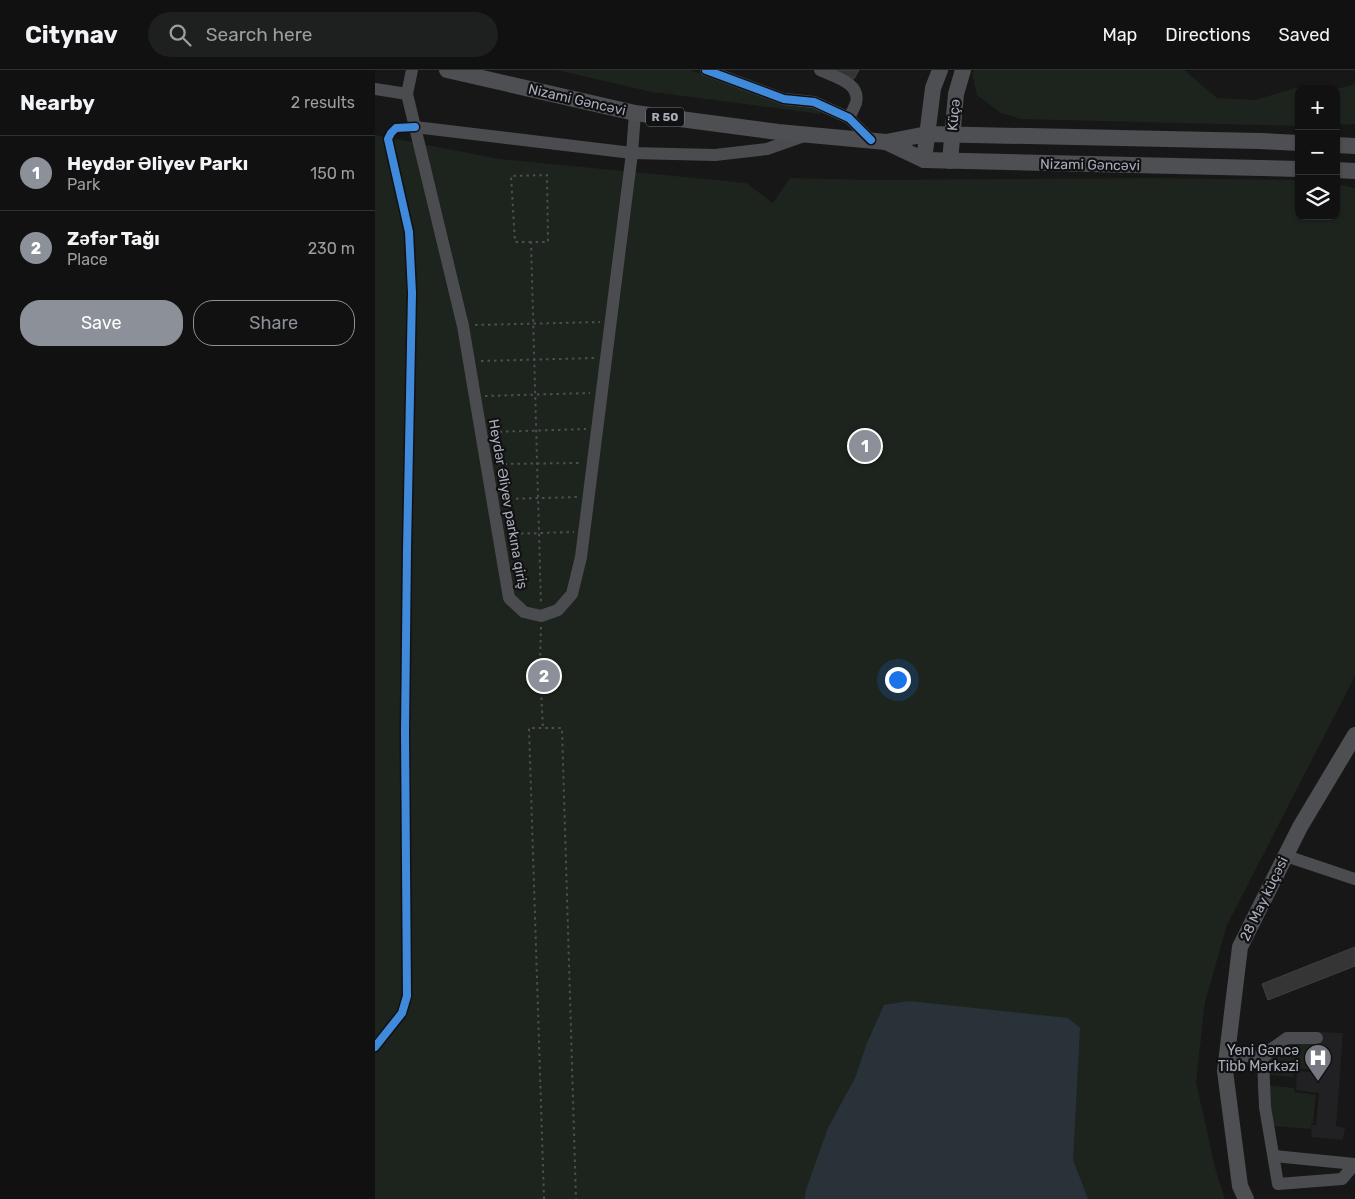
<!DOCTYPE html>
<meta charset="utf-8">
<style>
:root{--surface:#111;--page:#1e1f1f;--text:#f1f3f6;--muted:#9c9d9f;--line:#303131;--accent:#8c9099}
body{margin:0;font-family:Rubik,sans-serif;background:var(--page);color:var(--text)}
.controls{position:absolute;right:15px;top:15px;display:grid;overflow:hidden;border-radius:10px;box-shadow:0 1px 4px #0004}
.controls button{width:45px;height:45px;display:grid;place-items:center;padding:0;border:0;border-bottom:1px solid var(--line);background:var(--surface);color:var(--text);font:25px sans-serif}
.you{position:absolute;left:522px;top:609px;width:18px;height:18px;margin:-12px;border:4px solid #fff;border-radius:50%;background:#1a73e8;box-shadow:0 0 0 8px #1a73e833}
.badge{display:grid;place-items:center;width:32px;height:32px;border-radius:50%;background:var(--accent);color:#fff;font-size:16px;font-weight:700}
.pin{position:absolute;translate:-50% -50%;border:2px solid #fff;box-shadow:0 1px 5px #0006}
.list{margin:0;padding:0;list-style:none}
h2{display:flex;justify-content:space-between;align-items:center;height:65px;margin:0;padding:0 20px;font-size:21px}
h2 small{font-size:16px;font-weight:400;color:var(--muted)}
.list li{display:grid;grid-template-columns:32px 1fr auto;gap:15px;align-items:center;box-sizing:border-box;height:75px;padding:0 20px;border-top:1px solid var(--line)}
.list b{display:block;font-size:19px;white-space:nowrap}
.list p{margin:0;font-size:16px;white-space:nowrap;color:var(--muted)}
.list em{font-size:16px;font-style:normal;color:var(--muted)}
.actions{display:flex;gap:10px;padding:15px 20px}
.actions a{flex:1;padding:11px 0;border:1px solid var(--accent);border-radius:20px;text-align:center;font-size:18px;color:var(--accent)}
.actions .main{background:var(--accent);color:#fff}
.icon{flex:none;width:28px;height:28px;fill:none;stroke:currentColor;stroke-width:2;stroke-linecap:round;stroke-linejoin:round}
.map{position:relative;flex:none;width:980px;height:1129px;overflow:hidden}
header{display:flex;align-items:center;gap:30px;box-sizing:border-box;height:70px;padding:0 25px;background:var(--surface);border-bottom:1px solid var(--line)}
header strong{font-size:24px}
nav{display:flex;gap:28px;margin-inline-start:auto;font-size:18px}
.search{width:350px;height:45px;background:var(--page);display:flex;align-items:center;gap:12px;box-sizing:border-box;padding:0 18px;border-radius:28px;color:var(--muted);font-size:19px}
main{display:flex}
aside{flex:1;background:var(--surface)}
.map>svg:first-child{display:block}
</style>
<header>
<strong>Citynav</strong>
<div class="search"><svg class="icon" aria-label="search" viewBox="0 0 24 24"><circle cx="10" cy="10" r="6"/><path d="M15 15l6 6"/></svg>Search here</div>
<nav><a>Map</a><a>Directions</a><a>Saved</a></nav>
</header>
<main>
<aside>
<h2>Nearby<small>2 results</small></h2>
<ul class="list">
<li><span class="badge">1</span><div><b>Heydər Əliyev Parkı</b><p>Park</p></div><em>150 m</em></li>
<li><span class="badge">2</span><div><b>Zəfər Tağı</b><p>Place</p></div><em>230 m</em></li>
</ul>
<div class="actions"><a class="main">Save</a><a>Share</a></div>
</aside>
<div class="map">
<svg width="980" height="1129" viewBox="0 0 980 1129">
<rect width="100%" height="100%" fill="#171717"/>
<polygon fill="#212123" points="943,962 968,963 961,1056 970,1058 968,1070 936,1067 937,1055 941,1055 944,1023 921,1020 922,1001 945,1003 946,974 943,973"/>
<g fill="#1d241e">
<polygon points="182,0 315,0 340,9 444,37 446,44 277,22"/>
<polygon points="599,0 809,0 842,28 880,30 924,17 966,18 980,14 980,54 961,55 961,19 924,19 924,56 646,49 626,43 602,25 597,3"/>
<polygon points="0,65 124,89 371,113 398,133 415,108 496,110 778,108 924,110 924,146 961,146 961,114 980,118 980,606 852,855 830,932 821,1012 840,1098 850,1129 0,1129"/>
<path d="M902,970L940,974L944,975L943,1000L920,998L918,1007L882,1004C884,981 882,983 902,970Z"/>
<polygon points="882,1014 919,1018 919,1022 941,1025 938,1053 936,1054 937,1059 887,1055"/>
</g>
<polygon fill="#2a3239" points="534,931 693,948 705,958 698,1090 713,1129 430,1129 431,1120 453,1058 480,1008 492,973 509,935"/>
<g fill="#353536" stroke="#3f4043">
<polygon points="460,0 484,0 479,9"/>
<polygon points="980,877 980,896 893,930 887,914"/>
</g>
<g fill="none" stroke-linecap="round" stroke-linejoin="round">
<g stroke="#4d4e52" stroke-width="2" stroke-dasharray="2.5 4" stroke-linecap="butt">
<polyline points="156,172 140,172 136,106 172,105 173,172 156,172 166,535"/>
<polyline points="100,255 225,252"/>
<polyline points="106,291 221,288"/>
<polyline points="110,326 215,323"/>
<polyline points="118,362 211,359"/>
<polyline points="123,394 206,393"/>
<polyline points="128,429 204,427"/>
<polyline points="133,464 199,462"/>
<polyline points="165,592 166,557"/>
<polyline points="166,621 168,658"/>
<polyline points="169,1129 154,658 187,658 201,1129"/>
</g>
<g stroke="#4b4c50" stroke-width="12">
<polyline points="37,0 32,24 88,256 134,528 149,542 166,546 183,540 197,524 206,487 257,83 260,43"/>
<polyline points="331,0 409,29 439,32 474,48 496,70"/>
<path d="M445,0C460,7 486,13 481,33C479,38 476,44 474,48"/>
<polyline points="0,19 32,24"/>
<polyline points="40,57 257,83 340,85 392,79 429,66"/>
<polyline points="911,786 980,809"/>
<polyline points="852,985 886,987 888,989 890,1037 903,1114 967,1109 980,1094"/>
<polyline points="888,989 895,980 912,968 942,968"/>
<polyline points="899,1086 980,1094"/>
</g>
<g stroke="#4d4f52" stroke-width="16">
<polyline points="72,0 260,43 403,62 511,72 552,64 885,71 924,73"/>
<polyline points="511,72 549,90 924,99"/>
<polyline points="961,75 980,76"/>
<polyline points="549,90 558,18 565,0"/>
<polyline points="575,91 581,24 588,0"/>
<polyline points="961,100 980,101"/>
<polyline points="871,1129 865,1116 850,1001 865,877 925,757 980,665"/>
</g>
<defs>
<g id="cycleway">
<polyline points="331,0 409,29 439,32 474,48 496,70"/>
<polyline points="0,977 27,943 32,926 30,662 32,479 37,223 34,162 13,69 16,63 21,58 40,57"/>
</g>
</defs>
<use href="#cycleway" stroke="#111113" stroke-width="11"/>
<use href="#cycleway" stroke="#408adc" stroke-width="8"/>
</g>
<defs>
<symbol id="hospital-pin" viewBox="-11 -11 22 30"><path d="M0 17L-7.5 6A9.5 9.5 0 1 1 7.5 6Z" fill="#757880" stroke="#111113"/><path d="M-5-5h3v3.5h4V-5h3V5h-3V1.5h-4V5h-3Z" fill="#fff"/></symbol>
</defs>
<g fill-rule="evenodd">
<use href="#hospital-pin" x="927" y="972" width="32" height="43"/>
</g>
<g text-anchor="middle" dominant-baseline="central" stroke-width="4.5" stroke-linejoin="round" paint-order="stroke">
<rect fill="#111113" stroke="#7b7e86" stroke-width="1" x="271" y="37.5" width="38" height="19" rx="4"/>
<g font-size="12" font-weight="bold" fill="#a8adb8">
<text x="290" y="47">R 50</text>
</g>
<g font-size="14" fill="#a8adb8" stroke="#111113">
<text transform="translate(202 30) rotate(13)">Nizami Gəncəvi</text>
<text transform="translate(579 45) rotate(-85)">Küçə</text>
<text transform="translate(715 95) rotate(1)">Nizami Gəncəvi</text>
<text transform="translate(133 434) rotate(80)">Heydər Əliyev parkına qiriş</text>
<text transform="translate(889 829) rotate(-64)">28 May küçəsi</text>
</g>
<g font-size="14" fill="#a8adb8" stroke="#111113" text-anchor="end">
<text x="924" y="980">Yeni Gəncə<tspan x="924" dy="16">Tibb Mərkəzi</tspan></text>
</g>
</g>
</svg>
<div class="controls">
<button>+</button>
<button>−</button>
<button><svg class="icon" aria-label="layers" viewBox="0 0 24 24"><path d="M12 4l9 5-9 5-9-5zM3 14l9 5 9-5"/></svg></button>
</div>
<div class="you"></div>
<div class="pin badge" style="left:490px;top:376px">1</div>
<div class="pin badge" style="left:169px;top:606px">2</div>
</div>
</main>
